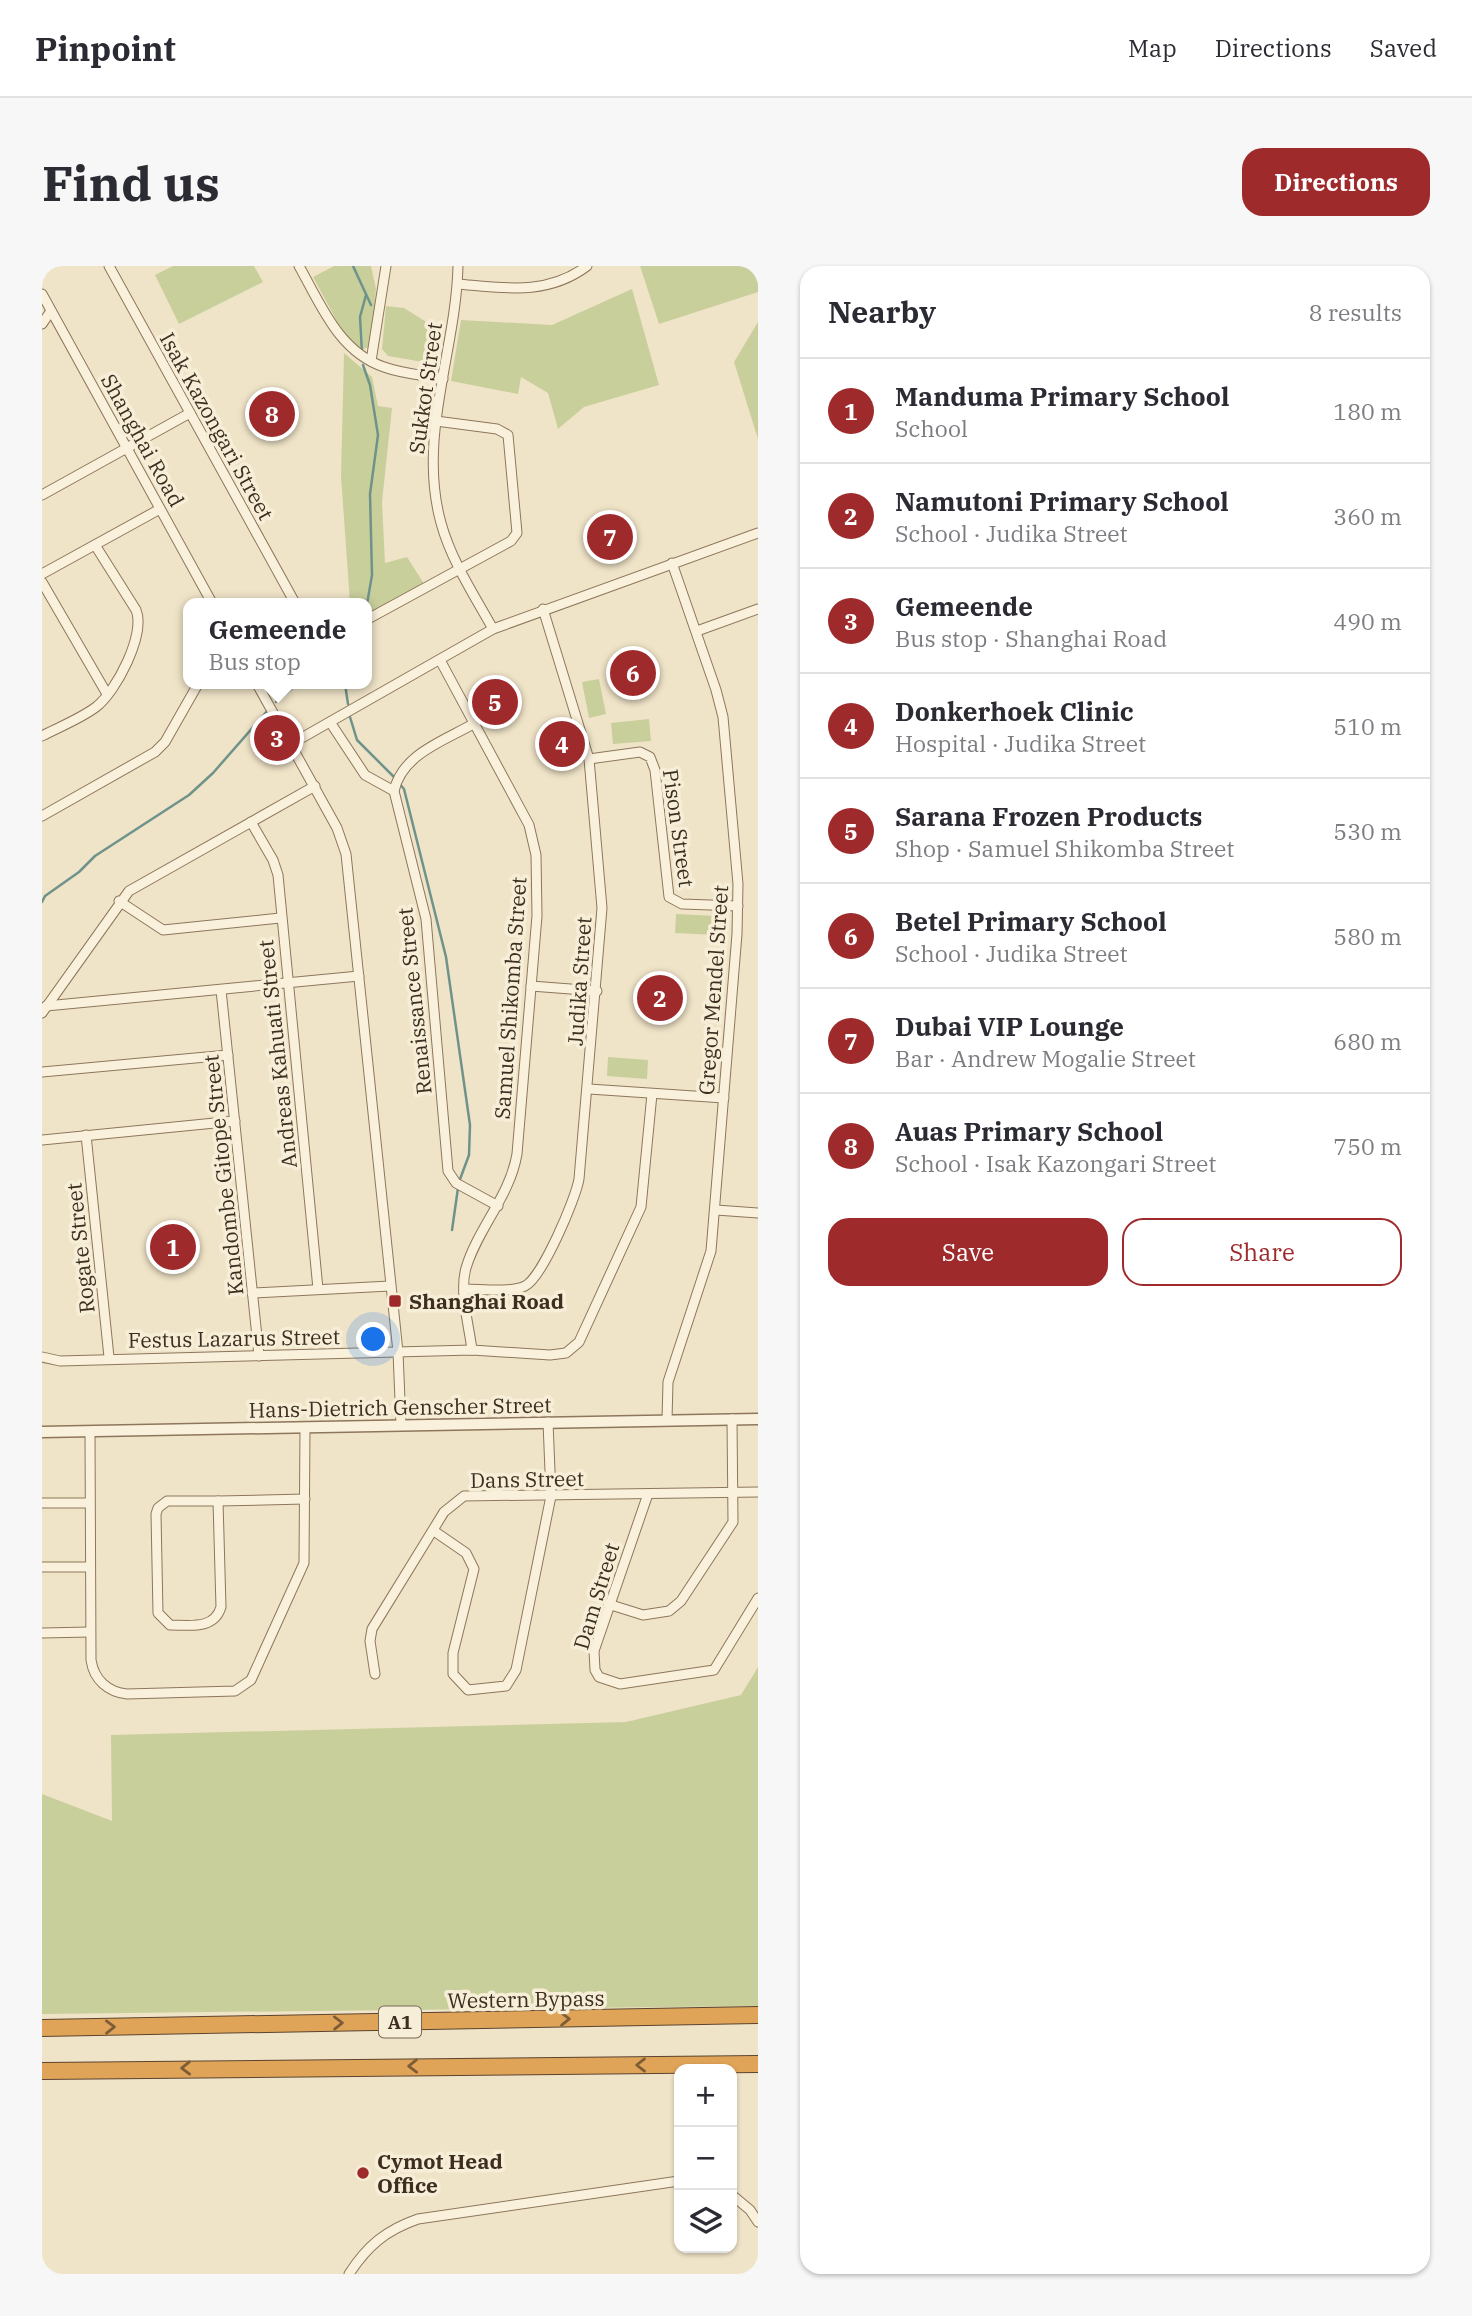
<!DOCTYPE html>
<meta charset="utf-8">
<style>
:root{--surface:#fff;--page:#f7f7f7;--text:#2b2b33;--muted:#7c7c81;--line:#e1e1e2;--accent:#9e2a2b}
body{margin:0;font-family:"IBM Plex Serif",serif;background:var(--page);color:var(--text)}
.controls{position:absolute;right:21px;bottom:21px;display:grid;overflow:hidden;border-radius:14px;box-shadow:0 2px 5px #0004}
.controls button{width:63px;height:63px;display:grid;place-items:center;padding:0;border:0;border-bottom:2px solid var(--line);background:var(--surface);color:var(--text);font:35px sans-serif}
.you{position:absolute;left:332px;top:1074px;width:24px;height:24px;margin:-18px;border:5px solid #fff;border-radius:50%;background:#1a73e8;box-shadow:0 0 0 10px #1a73e833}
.badge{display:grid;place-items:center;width:46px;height:46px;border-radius:50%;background:var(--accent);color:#fff;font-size:23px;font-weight:700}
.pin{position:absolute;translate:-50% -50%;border:4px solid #fff;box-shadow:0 2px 7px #0006}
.popup{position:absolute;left:141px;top:332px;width:189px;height:91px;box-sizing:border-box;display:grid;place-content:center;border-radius:14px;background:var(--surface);filter:drop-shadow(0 2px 5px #0005);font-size:23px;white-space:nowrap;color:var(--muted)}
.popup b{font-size:26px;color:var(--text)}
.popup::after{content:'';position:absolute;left:50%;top:100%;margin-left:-14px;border:14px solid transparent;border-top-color:var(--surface)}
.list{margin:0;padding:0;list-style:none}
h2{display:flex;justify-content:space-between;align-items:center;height:91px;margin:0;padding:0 28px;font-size:30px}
h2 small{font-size:23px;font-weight:400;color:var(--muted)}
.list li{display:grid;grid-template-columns:46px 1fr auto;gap:21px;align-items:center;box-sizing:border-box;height:105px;padding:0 28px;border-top:2px solid var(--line)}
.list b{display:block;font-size:26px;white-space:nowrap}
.list p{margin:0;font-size:23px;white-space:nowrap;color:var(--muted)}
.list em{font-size:23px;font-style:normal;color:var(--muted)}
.actions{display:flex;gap:14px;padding:21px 28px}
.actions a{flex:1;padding:16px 0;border:2px solid var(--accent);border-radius:21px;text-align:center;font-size:24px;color:var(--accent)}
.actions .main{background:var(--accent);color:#fff}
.icon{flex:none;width:38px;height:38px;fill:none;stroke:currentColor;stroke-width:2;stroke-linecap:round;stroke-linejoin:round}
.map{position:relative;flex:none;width:716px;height:2008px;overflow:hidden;border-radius:21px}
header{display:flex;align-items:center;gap:42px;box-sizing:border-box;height:98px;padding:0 35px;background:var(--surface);border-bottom:2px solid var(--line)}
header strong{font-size:33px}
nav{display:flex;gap:38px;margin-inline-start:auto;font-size:24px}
.intro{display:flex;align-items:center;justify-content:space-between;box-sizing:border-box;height:168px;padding:0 42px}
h1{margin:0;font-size:49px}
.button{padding:18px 32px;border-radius:21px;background:var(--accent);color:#fff;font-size:24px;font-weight:700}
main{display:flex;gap:42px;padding:0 42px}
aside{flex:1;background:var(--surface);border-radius:21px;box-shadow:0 2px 5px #0004}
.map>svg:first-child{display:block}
</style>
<header>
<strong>Pinpoint</strong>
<nav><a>Map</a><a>Directions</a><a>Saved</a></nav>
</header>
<div class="intro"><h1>Find us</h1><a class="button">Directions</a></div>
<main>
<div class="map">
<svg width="716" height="2008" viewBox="0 0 716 2008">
<rect width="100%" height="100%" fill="#f0e4c8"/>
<g fill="#c9cf9b">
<polygon points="131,0 212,0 221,16 137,58 113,9"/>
<polygon points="292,0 329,0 334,23 329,79 319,85 304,72 271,11"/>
<polygon points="598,0 716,0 716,26 617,58"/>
<polygon points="590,23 617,119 542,141 516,163 506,127 479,111 476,128 409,115 419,54 510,59"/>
<polygon points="344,40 362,42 397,64 387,97 346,90 340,83"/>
<polygon points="716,56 716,173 692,96"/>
<polygon points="302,87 330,111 336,140 350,142 340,236 343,297 365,291 384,321 324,354 324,337 308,337 299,210"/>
<polygon points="557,413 564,448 547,452 540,416"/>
<polygon points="607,453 609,475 571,478 569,457"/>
<polygon points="634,648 674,650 674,669 633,667"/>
<polygon points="566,791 606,794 605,813 565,810"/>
<polygon points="716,1401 716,1740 0,1748 0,1528 70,1555 69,1469 584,1456 699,1429"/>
</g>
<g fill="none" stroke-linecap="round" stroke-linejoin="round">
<g stroke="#6f938a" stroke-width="2.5">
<polyline points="311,0 329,39"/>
<polyline points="320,87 318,51 324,29"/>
<polyline points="321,99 328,119 336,169 328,228 330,309 324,344"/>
<polyline points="303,418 306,438"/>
<polyline points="234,436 255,418"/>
<polyline points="308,451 315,474 353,512"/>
<polyline points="357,517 362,523 404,691 428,859 427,889 417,916"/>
<polyline points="0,636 3,630 37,606 53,590 147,529 171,507 227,443"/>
<polyline points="410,964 416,922"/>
</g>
<defs>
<g id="minor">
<polyline points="67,0 253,337"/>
<path d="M257,0C279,39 297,86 342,101C361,108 382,109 401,113"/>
<path d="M416,0C414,85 375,171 399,257C409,294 432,329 451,363"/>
<path d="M416,18C462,22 505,30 545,0"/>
<polyline points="0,28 170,337"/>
<polyline points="0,58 9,45"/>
<polyline points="329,95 344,0"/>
<polyline points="0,229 148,147"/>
<polyline points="0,308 118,243"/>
<polyline points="0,316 65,428"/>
<polyline points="324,354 469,275 475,267 466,169 455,163 394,155"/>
<polyline points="655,365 716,343"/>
<path d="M398,394L487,559L494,589L495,650L475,888C468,930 436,962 424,1002C417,1026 427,1059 430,1084"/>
<polyline points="215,418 295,562 304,588 356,1086 359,1159"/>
<polyline points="288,456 323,509 352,525"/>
<path d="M431,458C402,475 360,488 352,525L384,653L406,905L414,917L456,940"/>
<path d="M0,470C17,461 38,453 54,441C74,426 104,368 94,344L53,279"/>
<polyline points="249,478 451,363 716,267"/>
<polyline points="547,493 598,486 608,491 613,504 627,631 640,638 696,640"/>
<polyline points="0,550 113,486 123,476 156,418"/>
<polyline points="209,556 231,594 236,609 276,1023"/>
<polyline points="77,635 121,664 238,652"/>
<polyline points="489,720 555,725"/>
<polyline points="179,724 217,1090"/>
<polyline points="4,740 317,710"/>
<polyline points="0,747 87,625 273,520"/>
<polyline points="0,806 186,789"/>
<polyline points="547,823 682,832"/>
<polyline points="44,869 67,1091"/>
<polyline points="0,874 193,855"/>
<polyline points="674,944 716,947"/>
<path d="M423,1023C440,1023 468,1027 483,1020C500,1012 534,932 537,913L560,642L547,493L501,343"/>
<polyline points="210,1027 348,1020"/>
<polyline points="0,1091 18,1095 430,1084 508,1089 524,1087 537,1076 599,941 610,828"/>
<polyline points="625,1154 626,1116 669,985 695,668 696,618 681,451 674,424 630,297"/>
<path d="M48,1166L49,1394C52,1414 66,1426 85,1428L193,1425L209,1414L262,1297L263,1163"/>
<polyline points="606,1228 552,1385 553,1404 557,1411 578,1418 672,1404 716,1332"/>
<path d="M125,1235H176L179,1341C172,1364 148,1359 128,1359L116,1347L114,1248L116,1242Z"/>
<polyline points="176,1235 263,1233"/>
<polyline points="0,1237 47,1237"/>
<polyline points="392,1265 424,1287 432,1303 411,1387 411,1408 426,1424 464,1420 474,1404 509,1230 506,1156"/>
<polyline points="0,1301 48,1301"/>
<polyline points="566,1338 601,1349 627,1345 639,1335 691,1256 690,1153"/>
<polyline points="0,1367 48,1366"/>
<polyline points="333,1408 328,1375 330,1363 402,1246 422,1230 716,1226"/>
<polyline points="690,1929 708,1944 716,1956"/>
<path d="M307,2008C325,1980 344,1964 376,1953L637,1915"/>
</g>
<polyline id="tertiary" points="0,1166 716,1153"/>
<g id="motorway">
<polyline points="0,1762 716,1749"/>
<polyline points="0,1805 716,1798"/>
</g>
</defs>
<use href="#minor" stroke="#8d765c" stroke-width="11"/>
<use href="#tertiary" stroke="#8d765c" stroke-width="13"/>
<use href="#motorway" stroke="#5b4430" stroke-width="18"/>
<use href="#minor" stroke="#faf1dc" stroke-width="9"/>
<use href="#tertiary" stroke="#faf1dc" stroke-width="10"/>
<use href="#motorway" stroke="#e0a458" stroke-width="16"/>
</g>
<defs><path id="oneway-chevron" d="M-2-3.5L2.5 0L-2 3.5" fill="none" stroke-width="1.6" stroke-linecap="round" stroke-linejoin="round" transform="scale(1.75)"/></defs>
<g stroke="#7e5d36">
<use href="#oneway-chevron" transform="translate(523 1753) rotate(-1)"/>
<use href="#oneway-chevron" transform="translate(296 1757) rotate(-1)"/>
<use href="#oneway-chevron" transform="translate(68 1761) rotate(-1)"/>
<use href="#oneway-chevron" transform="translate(599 1799) rotate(180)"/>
<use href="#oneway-chevron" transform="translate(371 1800) rotate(179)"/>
<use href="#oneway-chevron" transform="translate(144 1802) rotate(179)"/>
</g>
<g fill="#9e2a2b" stroke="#f7eed8" stroke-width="2.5">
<rect x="346" y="1028" width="14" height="14" rx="3.5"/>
<circle cx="321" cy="1907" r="7"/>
</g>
<g text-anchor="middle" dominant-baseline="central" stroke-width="7" stroke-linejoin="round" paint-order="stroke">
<rect fill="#f7eed8" stroke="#756857" stroke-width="2" x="337" y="1740.5" width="42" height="31" rx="5"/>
<g font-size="19" font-weight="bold" fill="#3d2e20">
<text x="358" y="1756">A1</text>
</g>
<g font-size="21" fill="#3d2e20" stroke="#f7eed8">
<text transform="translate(383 122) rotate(-82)">Sukkot Street</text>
<text transform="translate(175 160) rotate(61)">Isak Kazongari Street</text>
<text transform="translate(101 174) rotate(61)">Shanghai Road</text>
<text transform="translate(637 562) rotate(82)">Pison Street</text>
<text transform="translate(537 715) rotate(-86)">Judika Street</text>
<text transform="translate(671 724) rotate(-86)">Gregor Mendel Street</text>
<text transform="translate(468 732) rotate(-86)">Samuel Shikomba Street</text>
<text transform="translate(372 735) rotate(-96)">Renaissance Street</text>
<text transform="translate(235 788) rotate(-96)">Andreas Kahuati Street</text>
<text transform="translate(181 909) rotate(-96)">Kandombe Gitope Street</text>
<text transform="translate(38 982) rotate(-96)">Rogate Street</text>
<text transform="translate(192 1072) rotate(-1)">Festus Lazarus Street</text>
<text transform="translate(358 1141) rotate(-1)">Hans-Dietrich Genscher Street</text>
<text transform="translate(485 1213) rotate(-1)">Dans Street</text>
<text transform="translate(554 1330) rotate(-73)">Dam Street</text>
<text transform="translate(484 1733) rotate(-1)">Western Bypass</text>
</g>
<g font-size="21" font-weight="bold" fill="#3d2e20" stroke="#f7eed8" text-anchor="start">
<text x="367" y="1035">Shanghai Road</text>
<text x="335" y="1895">Cymot Head<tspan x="335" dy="24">Office</tspan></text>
</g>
</g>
</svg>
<div class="controls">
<button>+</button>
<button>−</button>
<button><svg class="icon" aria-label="layers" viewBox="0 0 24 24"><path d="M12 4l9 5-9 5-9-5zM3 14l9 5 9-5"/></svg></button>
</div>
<div class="you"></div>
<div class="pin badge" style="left:131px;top:981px">1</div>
<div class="pin badge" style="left:618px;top:732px">2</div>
<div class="pin badge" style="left:235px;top:472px">3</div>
<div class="popup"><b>Gemeende</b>Bus stop</div>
<div class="pin badge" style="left:520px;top:478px">4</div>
<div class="pin badge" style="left:453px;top:436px">5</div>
<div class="pin badge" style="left:591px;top:407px">6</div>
<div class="pin badge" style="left:568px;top:271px">7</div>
<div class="pin badge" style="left:230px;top:148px">8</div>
</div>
<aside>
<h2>Nearby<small>8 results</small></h2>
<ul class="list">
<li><span class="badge">1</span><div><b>Manduma Primary School</b><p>School</p></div><em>180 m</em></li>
<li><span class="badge">2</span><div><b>Namutoni Primary School</b><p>School · Judika Street</p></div><em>360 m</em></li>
<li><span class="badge">3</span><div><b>Gemeende</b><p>Bus stop · Shanghai Road</p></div><em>490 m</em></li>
<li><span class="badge">4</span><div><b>Donkerhoek Clinic</b><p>Hospital · Judika Street</p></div><em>510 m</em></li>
<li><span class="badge">5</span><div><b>Sarana Frozen Products</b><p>Shop · Samuel Shikomba Street</p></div><em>530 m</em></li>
<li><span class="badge">6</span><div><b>Betel Primary School</b><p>School · Judika Street</p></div><em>580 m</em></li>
<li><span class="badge">7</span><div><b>Dubai VIP Lounge</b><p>Bar · Andrew Mogalie Street</p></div><em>680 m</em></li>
<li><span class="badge">8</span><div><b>Auas Primary School</b><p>School · Isak Kazongari Street</p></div><em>750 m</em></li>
</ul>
<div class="actions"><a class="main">Save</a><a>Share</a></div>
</aside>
</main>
